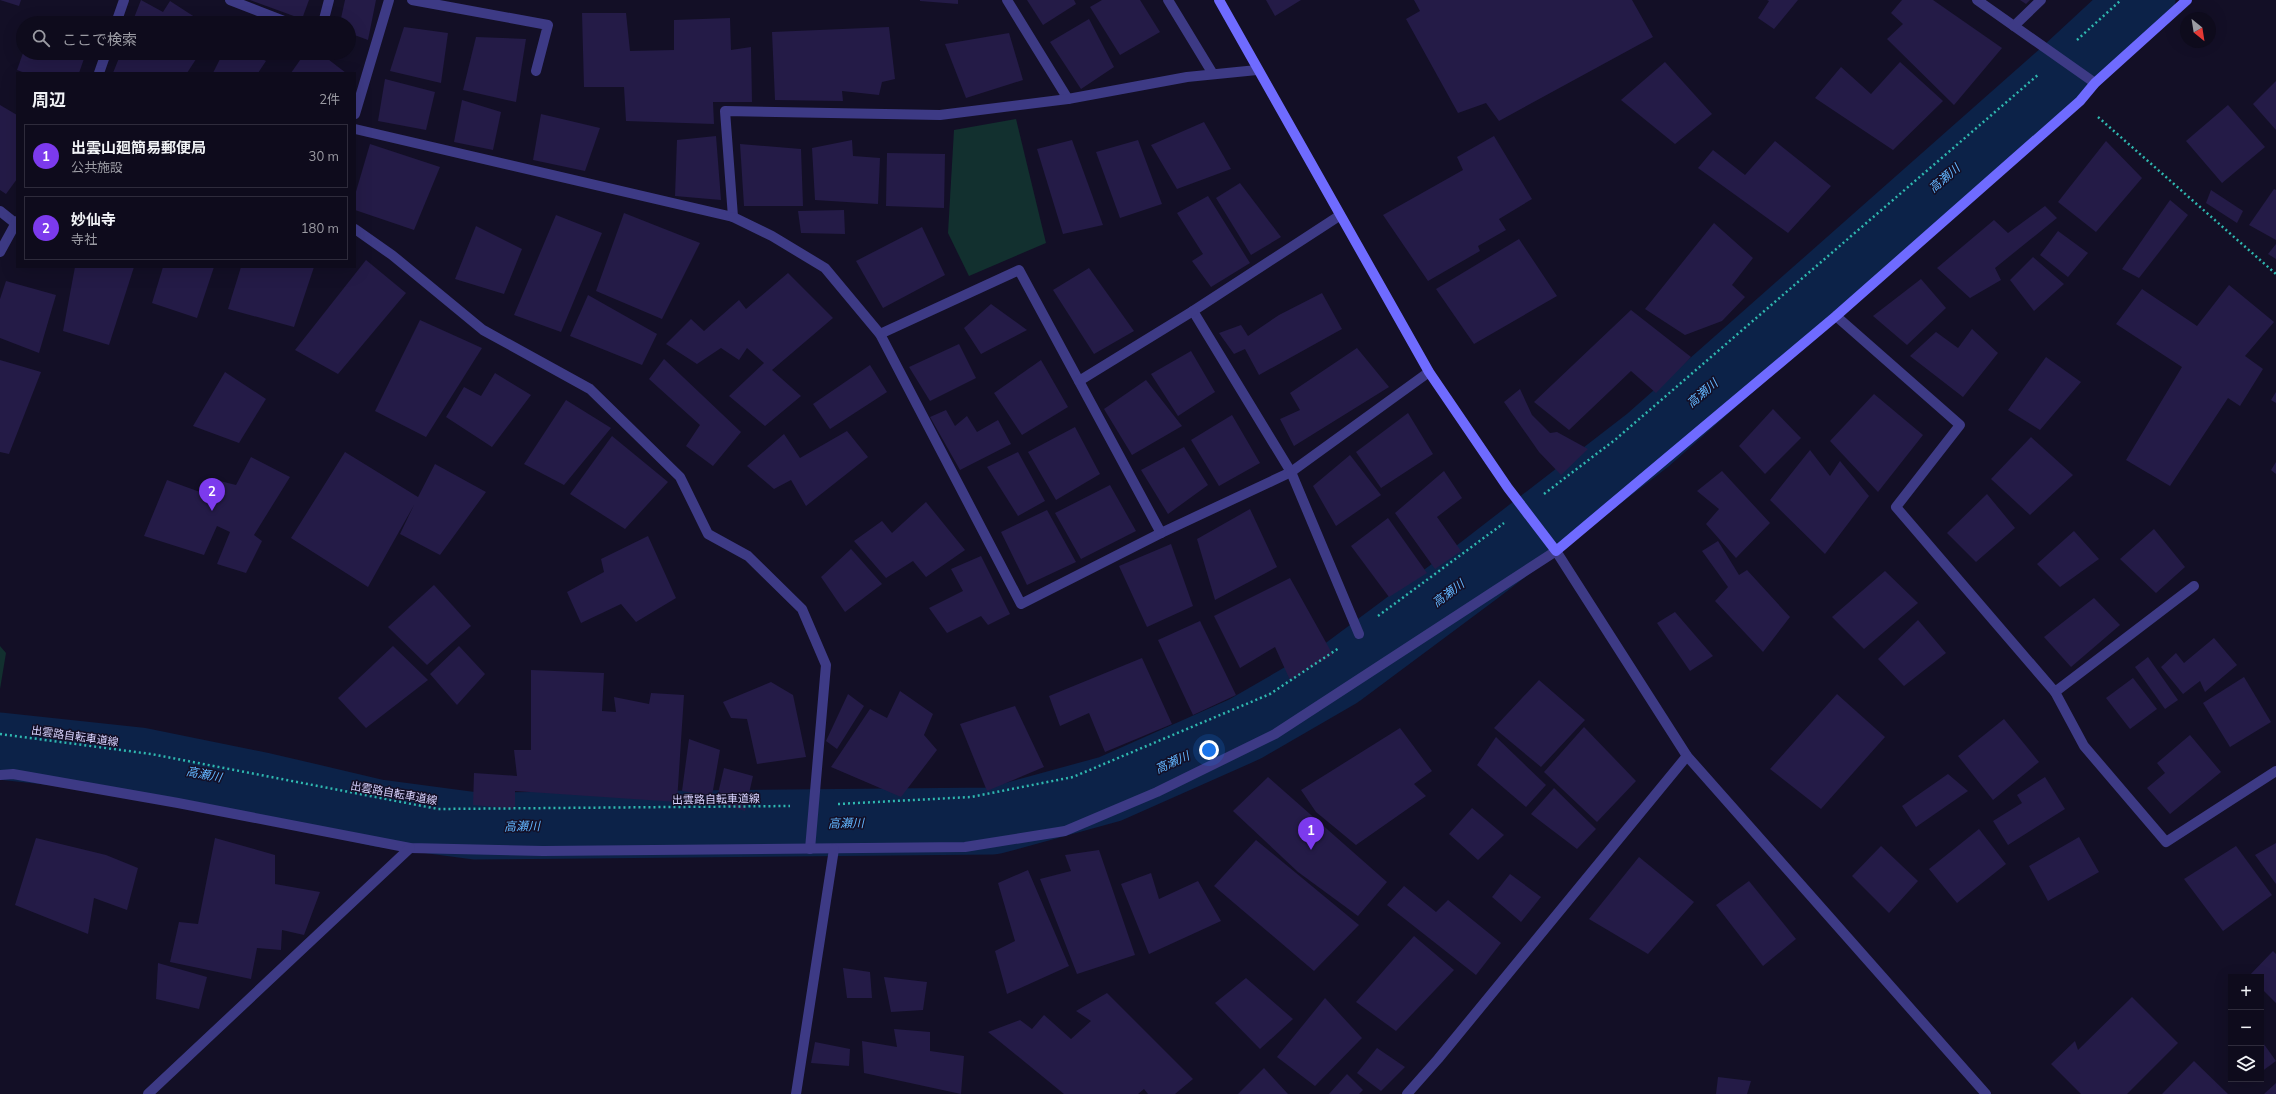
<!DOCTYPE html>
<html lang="ja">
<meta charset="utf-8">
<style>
:root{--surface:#0e0b1c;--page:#1c1929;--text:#f1f3f6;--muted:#9b9ba3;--line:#2e2b3b;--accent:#7c3aed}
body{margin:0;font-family:Mulish,"Noto Sans JP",sans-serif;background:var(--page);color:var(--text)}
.controls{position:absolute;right:12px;bottom:12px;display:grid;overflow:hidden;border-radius:0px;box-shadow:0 4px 16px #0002}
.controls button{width:36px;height:36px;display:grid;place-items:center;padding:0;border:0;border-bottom:1px solid var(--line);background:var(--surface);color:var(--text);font:20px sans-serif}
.compass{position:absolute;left:2180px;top:12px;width:36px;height:36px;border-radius:50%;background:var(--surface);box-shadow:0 4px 16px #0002;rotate:150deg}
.you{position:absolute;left:1209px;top:750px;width:14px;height:14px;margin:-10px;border:3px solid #fff;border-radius:50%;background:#1a73e8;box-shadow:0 0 0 6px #1a73e833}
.badge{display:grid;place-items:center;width:26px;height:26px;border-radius:50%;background:var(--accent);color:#fff;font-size:13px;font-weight:700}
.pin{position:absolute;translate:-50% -33px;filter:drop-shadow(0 1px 2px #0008)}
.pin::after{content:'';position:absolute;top:21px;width:14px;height:12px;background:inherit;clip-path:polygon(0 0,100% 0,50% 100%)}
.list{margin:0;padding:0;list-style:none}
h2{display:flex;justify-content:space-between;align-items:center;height:52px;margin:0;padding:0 16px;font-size:17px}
h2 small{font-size:13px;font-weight:400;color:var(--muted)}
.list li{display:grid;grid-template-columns:26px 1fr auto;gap:12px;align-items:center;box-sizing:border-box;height:64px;margin:0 8px 8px;padding:0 8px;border:1px solid var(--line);border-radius:0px}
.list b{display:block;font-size:15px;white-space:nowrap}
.list p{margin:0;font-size:13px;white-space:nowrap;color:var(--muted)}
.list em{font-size:13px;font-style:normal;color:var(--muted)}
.icon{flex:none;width:22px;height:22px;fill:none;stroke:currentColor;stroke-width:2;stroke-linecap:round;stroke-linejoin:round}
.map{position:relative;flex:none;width:2276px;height:1094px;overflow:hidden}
.search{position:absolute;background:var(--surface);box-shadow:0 4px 16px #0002;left:16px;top:16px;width:340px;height:44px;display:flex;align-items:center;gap:10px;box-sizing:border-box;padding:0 14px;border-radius:22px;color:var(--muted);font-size:15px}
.panel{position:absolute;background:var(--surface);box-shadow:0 4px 16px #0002;left:16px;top:72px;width:340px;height:196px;border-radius:0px}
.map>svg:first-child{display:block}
</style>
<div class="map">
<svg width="2276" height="1094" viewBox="0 0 2276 1094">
<rect width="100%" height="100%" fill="#130f26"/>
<g fill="#12302f">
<polygon points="1016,119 1046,243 969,276 948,233 954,130"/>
<polygon points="0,646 6,653 0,689"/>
</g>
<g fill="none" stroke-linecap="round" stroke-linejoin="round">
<polyline stroke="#0c2248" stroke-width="67" points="0,746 140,761 263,786 378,813 476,826 993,821 1110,789 1245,729 1340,674 1477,572 1648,440 2062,74 2142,0"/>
</g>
<g fill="#241b47">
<polygon points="0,0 21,0 19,6"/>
<polygon points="141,0 163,12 170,1 204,23 132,23"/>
<polygon points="250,0 309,0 302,19"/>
<polygon points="345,0 376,0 368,40 349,33 349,23 340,23"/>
<polygon points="920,0 958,0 958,4 920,1"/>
<polygon points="1027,0 1074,0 1076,4 1043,25"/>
<polygon points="1102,0 1140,0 1160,32 1120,55 1090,7"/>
<polygon points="1266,0 1301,0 1275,16"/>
<polygon points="1414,0 1632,0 1653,37 1499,121 1486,103 1458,113 1406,19 1420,11"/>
<polygon points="1767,0 1798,0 1774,29 1758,18 1769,1"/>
<polygon points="1902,0 1933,0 2002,48 1954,105 1887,39 1903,24 1891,13"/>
<polygon points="2020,0 2030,0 2026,4"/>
<polygon points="582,13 626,13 630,51 674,50 674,20 730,18 731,50 751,47 752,102 713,102 714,124 626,121 624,87 584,87"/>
<polygon points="36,17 54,23 34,23"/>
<polygon points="1089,19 1114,67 1081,89 1050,42"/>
<polygon points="404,27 448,33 441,83 390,71"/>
<polygon points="889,27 895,79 882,82 879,95 842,91 843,101 775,100 772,32"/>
<polygon points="1009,33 1023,80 966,98 945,44"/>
<polygon points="476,37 526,39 516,102 463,90"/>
<polygon points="23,53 86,53 79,73 25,73 17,70"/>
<polygon points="121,53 200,53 187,73 113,73"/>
<polygon points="223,53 251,53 266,61 258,73 213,73"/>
<polygon points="305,53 320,53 346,73 291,73"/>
<polygon points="1665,62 1712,114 1675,144 1621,100"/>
<polygon points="1900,62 1943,101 1893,150 1815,98 1841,67 1871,94"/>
<polygon points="385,79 435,92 426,130 378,121"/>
<polygon points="2276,81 2276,130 2253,104"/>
<polygon points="462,100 501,112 493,150 454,142"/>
<polygon points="0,105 17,115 17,179 6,194 0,190"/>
<polygon points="2228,105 2265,147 2222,183 2186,141"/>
<polygon points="541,114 600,128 585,171 533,160"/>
<polygon points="1204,122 1231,169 1177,189 1151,145"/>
<polygon points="716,136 721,200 675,196 677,140"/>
<polygon points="1494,136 1532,199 1499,219 1506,230 1478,246 1480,251 1428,281 1383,215 1463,170 1457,157"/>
<polygon points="852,140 853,156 880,158 878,204 815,200 812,148"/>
<polygon points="1072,140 1103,225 1063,234 1037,149"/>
<polygon points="1138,140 1162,204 1120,218 1096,152"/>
<polygon points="1775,141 1831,186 1788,233 1698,168 1713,150 1745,175"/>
<polygon points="2106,141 2142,178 2096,232 2058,202"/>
<polygon points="370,144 440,167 414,230 355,210 355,195"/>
<polygon points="740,144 801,149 803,206 744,206"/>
<polygon points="887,153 945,154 944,208 886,206"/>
<polygon points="1240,183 1281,237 1251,255 1216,198"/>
<polygon points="2274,189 2276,190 2276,240 2249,225"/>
<polygon points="2211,190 2243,211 2237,223 2206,203"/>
<polygon points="1208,196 1250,263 1211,287 1192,261 1203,254 1177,213"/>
<polygon points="2170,200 2188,215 2139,278 2122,269"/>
<polygon points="2045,206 2057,218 1995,268 2001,280 1970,298 1937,268 1994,220 2008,233"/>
<polygon points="844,210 845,234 801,233 798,211"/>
<polygon points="624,213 700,243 662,319 596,291"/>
<polygon points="556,215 602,233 561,332 514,315"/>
<polygon points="1714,223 1753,258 1732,285 1745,297 1722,321 1685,335 1645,309"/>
<polygon points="476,226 522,249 504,294 455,279"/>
<polygon points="922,227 945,275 883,308 856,261"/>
<polygon points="2058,231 2088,253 2068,277 2040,255"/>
<polygon points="1519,239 1557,296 1474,344 1436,289"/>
<polygon points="2276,244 2276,259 2268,254"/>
<polygon points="2033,257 2064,284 2034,311 2010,280"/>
<polygon points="366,260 406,293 338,374 295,350"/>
<polygon points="75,267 134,267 109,345 63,331"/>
<polygon points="163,267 214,267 197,318 152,303"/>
<polygon points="241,267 314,267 294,327 228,309"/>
<polygon points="1089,268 1134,331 1094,354 1053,290"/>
<polygon points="788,273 833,318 772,370 801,396 765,426 729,396 764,363 747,348 739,360 721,348 697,364 666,344 691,319 704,331 739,300 746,309"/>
<polygon points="1921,279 1946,308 1907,345 1873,316"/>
<polygon points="6,281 56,295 39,353 0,338 0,299"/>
<polygon points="2229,285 2274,322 2245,356 2263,369 2240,406 2228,398 2170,486 2126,460 2182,367 2116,324 2142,289 2197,326"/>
<polygon points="1322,293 1342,329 1259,375 1245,349 1234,354 1219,333 1241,325 1248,336 1279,315"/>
<polygon points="588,295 657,334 642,365 570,336"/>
<polygon points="991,304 1027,330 981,354 964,328"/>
<polygon points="1631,310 1691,357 1656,393 1631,371 1569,430 1534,402"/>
<polygon points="420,320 482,348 426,437 375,411"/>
<polygon points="1972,329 1998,353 1963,397 1910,356 1936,332 1958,348"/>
<polygon points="959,344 976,378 930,401 909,367"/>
<polygon points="1357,348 1389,387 1294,446 1280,419 1300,410 1290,393"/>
<polygon points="1191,351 1215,392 1178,416 1151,374"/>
<polygon points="2046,357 2081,382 2040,430 2008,410"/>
<polygon points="664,359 741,432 713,466 686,446 700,425 649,379"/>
<polygon points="0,360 41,372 9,454 0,452"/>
<polygon points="1041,360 1068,407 1022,435 994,393"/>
<polygon points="870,365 887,392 830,429 813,404"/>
<polygon points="225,372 266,399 239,443 193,426"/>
<polygon points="495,373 531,395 492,447 446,417 464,387 481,396"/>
<polygon points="1146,380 1182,426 1132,455 1104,409"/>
<polygon points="1520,389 1532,415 1550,433 1557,432 1588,449 1561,475 1539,452 1504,402"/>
<polygon points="2276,392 2276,403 2271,400"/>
<polygon points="1874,394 1923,435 1878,492 1830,441"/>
<polygon points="566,400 611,428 564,485 524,464"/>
<polygon points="1773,409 1801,438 1765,474 1739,446"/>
<polygon points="946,410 955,426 967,416 977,432 998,420 1011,444 960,470 930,417"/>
<polygon points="1408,413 1433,454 1381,488 1356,452"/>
<polygon points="1232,415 1260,463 1219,486 1191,440"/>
<polygon points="1075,427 1100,474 1056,500 1028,452"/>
<polygon points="847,431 868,457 806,506 791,480 774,489 747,466 784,434 800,458"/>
<polygon points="612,436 668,482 625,529 570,494"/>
<polygon points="2031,437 2073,475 2030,515 1991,479"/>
<polygon points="1184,447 1208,485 1168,514 1141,470"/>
<polygon points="1810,450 1830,476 1840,461 1869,496 1825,554 1770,500"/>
<polygon points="345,452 418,497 435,464 486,492 440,555 400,534 414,505 368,587 291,538"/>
<polygon points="1018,452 1045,501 1018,516 987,467"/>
<polygon points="1350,455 1381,495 1336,526 1313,486"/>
<polygon points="251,457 290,477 254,535 262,541 246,573 217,564 230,532 217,526 204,555 144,536 167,480 211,496 216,480 236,485"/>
<polygon points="2276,462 2276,474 2271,470"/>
<polygon points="1444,471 1462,498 1437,517 1461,551 1435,569 1395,513"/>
<polygon points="1722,471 1770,523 1736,558 1706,524 1719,509 1697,491"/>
<polygon points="1110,485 1136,531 1081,559 1055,513"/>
<polygon points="1987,494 2015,528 1976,562 1947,533"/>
<polygon points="926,502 965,550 926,577 913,561 886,578 854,541 882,521 892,533"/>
<polygon points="1250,509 1277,567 1215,600 1197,539"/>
<polygon points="1047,510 1076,562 1027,585 1001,532"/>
<polygon points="1388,518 1427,573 1389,597 1351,546"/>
<polygon points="2154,529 2185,567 2156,593 2120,559"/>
<polygon points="2074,531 2099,559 2060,587 2037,564"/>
<polygon points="648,536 676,598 636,622 621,604 581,623 567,592 604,572 601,559"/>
<polygon points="1718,541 1739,575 1747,570 1790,617 1763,652 1715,601 1728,587 1702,551"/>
<polygon points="1171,544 1193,606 1147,627 1119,566"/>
<polygon points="851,549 882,584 845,612 821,577"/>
<polygon points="981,556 1010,614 988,625 981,616 947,633 929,608 963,591 951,569"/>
<polygon points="1885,571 1918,603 1864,649 1832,617"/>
<polygon points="1290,578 1333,655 1290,680 1275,647 1240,668 1214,616"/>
<polygon points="434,585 471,626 427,665 388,627"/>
<polygon points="2094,598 2120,625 2071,667 2044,637"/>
<polygon points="1675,612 1713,656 1690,671 1657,623"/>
<polygon points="1918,620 1946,653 1904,686 1878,659"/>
<polygon points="1200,621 1236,695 1193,715 1158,640"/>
<polygon points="2214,638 2237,665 2205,692 2200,681 2183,694 2161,667 2176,653 2184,663"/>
<polygon points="393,646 428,680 366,728 338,698"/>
<polygon points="459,646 485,674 457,705 430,674"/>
<polygon points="2148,657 2178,700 2165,709 2135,667"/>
<polygon points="1142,658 1172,724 1105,752 1089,713 1060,726 1049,696"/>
<polygon points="531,670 604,673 602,711 616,712 614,697 649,704 651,693 684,695 677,802 515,791 515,809 473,805 474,773 517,776 514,750 531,750"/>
<polygon points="2244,677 2271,722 2230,747 2203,703"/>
<polygon points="2133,678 2157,709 2130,729 2106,698"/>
<polygon points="1539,680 1585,720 1541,767 1494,728"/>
<polygon points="771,682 793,695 806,757 757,764 747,719 731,718 723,702"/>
<polygon points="900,691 933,714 924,735 937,750 901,797 831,767 870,709 887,718"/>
<polygon points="848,694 864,706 837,749 826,741"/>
<polygon points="1837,694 1885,737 1821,809 1770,769"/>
<polygon points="1015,706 1044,767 987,791 960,724"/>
<polygon points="2004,719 2039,762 1993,800 1958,756"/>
<polygon points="1584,727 1636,781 1597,822 1544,772"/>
<polygon points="1400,728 1432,771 1414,784 1426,796 1356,845 1316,812 1301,790"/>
<polygon points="2190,735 2221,772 2170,814 2147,788 2165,773 2157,763"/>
<polygon points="1496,737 1546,785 1526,807 1477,765"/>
<polygon points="689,739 720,750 712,796 682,791"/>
<polygon points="724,768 753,776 745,811 716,802"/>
<polygon points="1948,774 1968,791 1916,827 1902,806"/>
<polygon points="1268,777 1387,882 1358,916 1298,872 1233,811"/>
<polygon points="2045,777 2065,809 2008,845 1993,821 2022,803 2017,795"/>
<polygon points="1554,788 1596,829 1577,849 1531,814"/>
<polygon points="1472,808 1504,835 1478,860 1449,834"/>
<polygon points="1979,829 2006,864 1957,903 1929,869"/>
<polygon points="2079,837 2099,872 2048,901 2029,866"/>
<polygon points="36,838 106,855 138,868 127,910 94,898 88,934 15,905"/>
<polygon points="215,838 275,855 275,884 320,892 304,935 282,930 281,950 257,948 251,979 170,962 179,922 198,924"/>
<polygon points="1256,840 1359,925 1314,971 1214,886"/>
<polygon points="2276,843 2276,884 2255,855"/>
<polygon points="1881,846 1918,881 1889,913 1852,876"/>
<polygon points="2236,846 2272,895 2223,931 2184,879"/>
<polygon points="1099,850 1135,955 1077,974 1040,879 1071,871 1065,855"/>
<polygon points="1639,857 1694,902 1648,954 1589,919"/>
<polygon points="1028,870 1069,966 1007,994 995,951 1015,941 998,883"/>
<polygon points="1151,873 1159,899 1198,881 1221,921 1149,954 1121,884"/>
<polygon points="1510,874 1541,897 1521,922 1492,897"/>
<polygon points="1749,881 1796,939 1763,966 1716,905"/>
<polygon points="1404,886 1436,912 1448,900 1501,943 1476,975 1387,905"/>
<polygon points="1414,936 1454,970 1396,1031 1356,1002"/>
<polygon points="2273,951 2276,954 2276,1003 2261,988 2261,977 2248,977"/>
<polygon points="158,963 207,977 199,1009 156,999"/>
<polygon points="843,968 870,972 872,998 847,998"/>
<polygon points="884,977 927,982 923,1010 891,1012"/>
<polygon points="1246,978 1293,1019 1260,1049 1215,1003"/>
<polygon points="1107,993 1193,1079 1175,1094 1148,1094 1144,1089 1138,1094 1064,1094 988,1032 1020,1020 1032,1029 1044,1015 1071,1039 1091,1021 1076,1011"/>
<polygon points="2132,997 2178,1043 2127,1094 2081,1094 2051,1064 2075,1041 2078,1050"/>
<polygon points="1325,998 1362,1038 1315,1086 1277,1057"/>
<polygon points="894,1029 930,1032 930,1051 964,1056 961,1094 864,1073 862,1041 897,1047"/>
<polygon points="2261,1040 2276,1061 2261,1072"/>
<polygon points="815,1042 850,1049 849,1066 811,1063"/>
<polygon points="1377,1048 1405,1067 1381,1091 1357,1073"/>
<polygon points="2194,1061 2228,1094 2162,1094"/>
<polygon points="1264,1068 1288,1094 1238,1094"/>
<polygon points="1347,1074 1363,1090 1359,1094 1329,1094"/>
<polygon points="1718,1077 1751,1081 1747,1094 1716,1094"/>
<polygon points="2276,1083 2276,1094 2264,1094"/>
</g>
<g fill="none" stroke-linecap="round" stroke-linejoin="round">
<g stroke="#2fb8b0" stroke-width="2.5" stroke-dasharray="2 3" stroke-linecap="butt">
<polyline points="2077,40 2121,0"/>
<polyline points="2098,117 2276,274"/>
<polyline points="1544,494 1616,439 2039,74"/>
<polyline points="1378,616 1504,523"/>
<polyline points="0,734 151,754 438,809 790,806"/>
<polyline points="838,804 971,797 1073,777 1270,694 1339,648"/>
</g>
<g stroke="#3d3a85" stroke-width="10">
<polyline points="230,0 289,23"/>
<polyline points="412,0 548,25 536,71"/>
<polyline points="1007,0 1068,99"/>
<polyline points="1168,0 1213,74"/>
<polyline points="1977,0 2095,83"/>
<polyline points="116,23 124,0"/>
<polyline points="323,23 329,0"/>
<polyline points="2014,26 2041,0"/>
<polyline points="99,73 106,53"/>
<polyline points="355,114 389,0"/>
<polyline points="355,129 733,217 725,111 940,115 1068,99 1187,77 1257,70"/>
<polyline points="0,211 15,223"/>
<polyline points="733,217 772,236 825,268 880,334 1021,604 1161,533 1291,472 1193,311 1339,216"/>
<polyline points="355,229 392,255 483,330 590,389 680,477 708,534 748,556 802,609 826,665 810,849"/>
<polyline points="0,252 17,221"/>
<polyline points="1836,316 1960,425 1896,507 2055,692 2194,586"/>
<polyline points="880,334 1019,270 1161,533"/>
<polyline points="1079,381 1193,311"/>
<polyline points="1359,634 1291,472 1429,372"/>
<polyline points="2055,692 2084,746 2166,842 2276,771"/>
<polyline points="0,775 13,774 178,803 410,848 543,851 965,847 1065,831 1157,792 1275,734 1556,551 1687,756 1986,1094"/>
<polyline points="148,1094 410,848"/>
<polyline points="796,1094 834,849"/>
<polyline points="1407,1094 1438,1059 1687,756"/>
</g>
<polyline stroke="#6f6bff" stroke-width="10" points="1219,0 1429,372 1508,488 1556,551 1836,316 2080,101 2095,83 2187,0"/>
</g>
<g text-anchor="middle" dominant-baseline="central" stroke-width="3" stroke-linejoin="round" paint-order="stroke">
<g font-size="11" fill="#d9d4ff" stroke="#130f26">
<text transform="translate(75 736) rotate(8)">出雲路自転車道線</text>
<text transform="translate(394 793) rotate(10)">出雲路自転車道線</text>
<text transform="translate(716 799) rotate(-1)">出雲路自転車道線</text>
</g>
<g font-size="12" font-style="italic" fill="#62b6ff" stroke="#130f26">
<text transform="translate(1944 178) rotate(-41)">高瀬川</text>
<text transform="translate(1702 393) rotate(-41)">高瀬川</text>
<text transform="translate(1448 593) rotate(-37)">高瀬川</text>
<text transform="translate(1172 762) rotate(-24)">高瀬川</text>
<text transform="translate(204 774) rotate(11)">高瀬川</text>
<text transform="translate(846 823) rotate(-1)">高瀬川</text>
<text transform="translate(522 826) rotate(-1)">高瀬川</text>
</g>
</g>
</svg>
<div class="controls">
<button>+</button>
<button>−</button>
<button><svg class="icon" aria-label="layers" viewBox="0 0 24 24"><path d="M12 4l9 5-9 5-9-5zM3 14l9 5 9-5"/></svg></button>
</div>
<svg class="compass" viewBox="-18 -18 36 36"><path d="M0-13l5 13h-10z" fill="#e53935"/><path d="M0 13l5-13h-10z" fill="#9b9ba3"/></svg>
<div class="you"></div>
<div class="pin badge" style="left:1311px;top:850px">1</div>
<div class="pin badge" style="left:212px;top:511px">2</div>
<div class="search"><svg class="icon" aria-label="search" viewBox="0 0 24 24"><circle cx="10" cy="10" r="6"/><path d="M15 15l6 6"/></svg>ここで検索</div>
<section class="panel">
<h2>周辺<small>2件</small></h2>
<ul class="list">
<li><span class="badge">1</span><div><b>出雲山廻簡易郵便局</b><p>公共施設</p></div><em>30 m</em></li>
<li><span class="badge">2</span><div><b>妙仙寺</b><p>寺社</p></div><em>180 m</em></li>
</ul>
</section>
</div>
